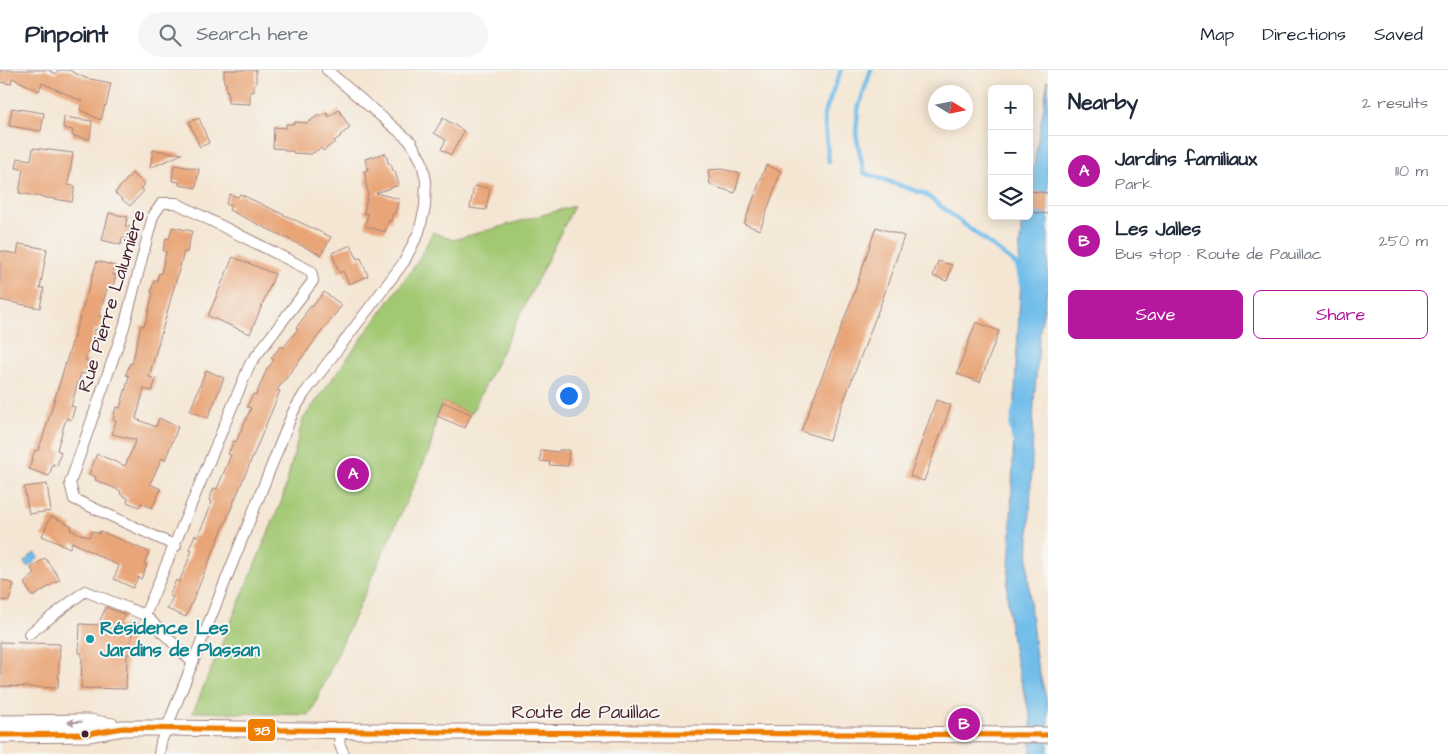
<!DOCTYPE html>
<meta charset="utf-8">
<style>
:root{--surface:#fff;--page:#f6f6f7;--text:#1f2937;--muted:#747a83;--line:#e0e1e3;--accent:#b5179e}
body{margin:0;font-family:"Architects Daughter",sans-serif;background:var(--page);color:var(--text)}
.controls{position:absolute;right:15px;top:15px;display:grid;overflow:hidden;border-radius:8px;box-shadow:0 2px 12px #0003}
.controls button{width:45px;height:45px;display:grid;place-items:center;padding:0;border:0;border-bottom:1px solid var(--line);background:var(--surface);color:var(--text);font:25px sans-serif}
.compass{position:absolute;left:928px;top:15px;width:45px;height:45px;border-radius:50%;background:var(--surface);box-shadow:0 2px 12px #0003;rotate:100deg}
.you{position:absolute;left:568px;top:325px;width:18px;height:18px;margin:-12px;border:4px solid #fff;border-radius:50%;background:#1a73e8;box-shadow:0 0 0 8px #1a73e833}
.badge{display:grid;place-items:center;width:32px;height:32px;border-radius:50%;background:var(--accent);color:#fff;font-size:16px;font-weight:700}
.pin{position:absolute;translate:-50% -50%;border:2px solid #fff;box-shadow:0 1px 5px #0006}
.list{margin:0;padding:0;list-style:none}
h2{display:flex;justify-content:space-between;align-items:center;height:65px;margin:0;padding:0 20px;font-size:21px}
h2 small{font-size:16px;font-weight:400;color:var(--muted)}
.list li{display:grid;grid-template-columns:32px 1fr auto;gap:15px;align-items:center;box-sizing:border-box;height:70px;padding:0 20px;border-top:1px solid var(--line)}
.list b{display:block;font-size:19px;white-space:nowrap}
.list p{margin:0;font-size:16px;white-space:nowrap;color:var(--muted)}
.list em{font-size:16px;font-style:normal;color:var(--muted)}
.actions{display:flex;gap:10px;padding:15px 20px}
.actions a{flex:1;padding:11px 0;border:1px solid var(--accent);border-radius:8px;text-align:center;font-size:18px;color:var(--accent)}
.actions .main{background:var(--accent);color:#fff}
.icon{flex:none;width:28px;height:28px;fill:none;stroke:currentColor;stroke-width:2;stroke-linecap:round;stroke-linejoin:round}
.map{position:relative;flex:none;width:1048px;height:684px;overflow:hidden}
header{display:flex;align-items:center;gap:30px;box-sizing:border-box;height:70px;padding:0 25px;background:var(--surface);border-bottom:1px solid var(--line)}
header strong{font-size:24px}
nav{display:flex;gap:28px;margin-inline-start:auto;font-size:18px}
.search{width:350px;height:45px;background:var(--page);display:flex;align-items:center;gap:12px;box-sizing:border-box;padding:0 18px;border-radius:28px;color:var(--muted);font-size:19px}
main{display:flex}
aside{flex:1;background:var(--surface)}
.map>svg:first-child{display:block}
</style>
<header>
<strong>Pinpoint</strong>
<div class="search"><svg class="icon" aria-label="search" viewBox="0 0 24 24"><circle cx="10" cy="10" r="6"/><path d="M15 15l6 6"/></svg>Search here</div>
<nav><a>Map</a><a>Directions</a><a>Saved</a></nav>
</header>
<main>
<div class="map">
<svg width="1048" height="684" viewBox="0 0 1048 684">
<rect width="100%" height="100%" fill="#f6f6f2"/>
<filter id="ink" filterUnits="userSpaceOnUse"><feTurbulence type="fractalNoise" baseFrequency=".02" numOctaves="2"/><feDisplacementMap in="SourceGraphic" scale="10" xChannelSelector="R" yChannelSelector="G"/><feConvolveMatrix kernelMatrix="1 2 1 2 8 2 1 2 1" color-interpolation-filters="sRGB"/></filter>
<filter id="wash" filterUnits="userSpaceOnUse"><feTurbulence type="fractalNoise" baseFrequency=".0096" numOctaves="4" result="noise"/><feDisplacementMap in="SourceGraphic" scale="20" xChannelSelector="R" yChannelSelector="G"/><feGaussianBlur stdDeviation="1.12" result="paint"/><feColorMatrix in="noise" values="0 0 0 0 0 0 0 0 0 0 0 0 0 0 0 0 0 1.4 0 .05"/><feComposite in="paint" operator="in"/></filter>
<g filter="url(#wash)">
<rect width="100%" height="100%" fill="#f4e6d3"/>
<polygon fill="#a2c872" stroke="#76744e" points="574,136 471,344 443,332 437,346 430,379 310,645 193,642 282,430 303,349 416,194 433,162 453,170"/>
<g fill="#70bdea" stroke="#5d6e8a">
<polygon points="1048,10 1048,216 1040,261 1034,331 1028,498 1030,533 1036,589 1048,635 1048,684 1031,684 1031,649 1017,595 1010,558 1007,521 1010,483 1016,295 1021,209 1019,186 1022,146 1029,146 1029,111 1034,94"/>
<polygon points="36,483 39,487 30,496 26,496 24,492 30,486"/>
</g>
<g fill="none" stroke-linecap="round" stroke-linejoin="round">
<g stroke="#70bdea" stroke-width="4.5">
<polyline points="871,0 858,39 856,64 864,103 925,124 1017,195 1022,216"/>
<polyline points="829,92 824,45 841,0"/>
<polyline points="1014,370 1011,356 1015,336"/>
</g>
</g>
<g id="blocks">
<g fill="#e9a577">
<polygon points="0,0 48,0 56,4 58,0 69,0 85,8 111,13 106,36 105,35 101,50 80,40 82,31 42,13 39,21 12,8 11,14 0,12"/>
<polygon points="224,0 256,0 256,14 254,14 254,22 250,22 250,34 228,33 228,21 226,21 226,13 224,13"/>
<polygon points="12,38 44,43 41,61 9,56"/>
<polygon points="339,40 350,58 340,65 341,66 334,71 335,72 323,81 321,78 311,84 293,83 293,81 285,81 285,79 273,78 274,57 286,58 286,54 294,54 294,52 307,53 319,45 320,47 327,43 329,47"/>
<polygon points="64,47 92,51 90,69 72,66 73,60 63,58"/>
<polygon points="199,48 209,73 200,77 189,52"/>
<polygon points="443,48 464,61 451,85 441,79 446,70 434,63"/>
<polygon points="33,78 73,83 68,115 75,116 72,132 19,123 23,99 16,98 18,88 31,90"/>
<polygon points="153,80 182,84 150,98"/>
<polygon points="385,83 389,94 391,94 393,101 395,101 399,115 376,123 399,129 395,143 393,143 391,151 389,150 385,162 365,156 368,144 364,143 368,122 365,110 366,109 364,101 368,100 365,89"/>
<polygon points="174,95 199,99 196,118 179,115 179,112 172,111"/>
<polygon points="766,95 781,101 760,160 744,154"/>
<polygon points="721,99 740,103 735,123 710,115 708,100"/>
<polygon points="132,103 145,114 141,119 144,121 130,136 115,123"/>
<polygon points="474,116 490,118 486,140 470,138"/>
<polygon points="1029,121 1048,123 1048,144 1029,142"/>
<polygon points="230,124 238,127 240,124 331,167 321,185 229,140 231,136 226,134"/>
<polygon points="109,143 128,147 125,156 130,157 128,164 127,169 122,168 121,175 102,170"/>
<polygon points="172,157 192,161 187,182 184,182 149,307 156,309 152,321 144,319 136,349 156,357 159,348 178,357 165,390 162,388 150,414 161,419 152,438 141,433 139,437 127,432 128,428 120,424 121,421 95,410 96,407 89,404 97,384 125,396 136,370 112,364 116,351 113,350 116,337 120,338 127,314 129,306 126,305 130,293 132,294 141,255 144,256 147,249 153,223 151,223 154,210 157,211 159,203 161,204 166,182 163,181 166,168 169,169"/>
<polygon points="876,157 904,166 883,228 829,370 801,361 853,226"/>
<polygon points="19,174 47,179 40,218 44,218 40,238 0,230 0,181 17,184"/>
<polygon points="351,175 357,189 361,188 368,206 349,214 343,201 339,203 332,183"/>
<polygon points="233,187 275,204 250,264 208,246"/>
<polygon points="97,191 115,196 112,204 116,205 113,216 109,215 106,222 99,246 103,247 99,260 95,259 93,266 85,290 89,292 85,304 81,303 71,336 75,337 71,350 67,348 64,355 57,380 61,382 57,396 53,394 49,406 29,399 35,380 38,381 43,367"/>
<polygon points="938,191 952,195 947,211 933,206"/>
<polygon points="324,222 342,235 277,320 280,321 186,547 167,539 173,527 169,526 176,510 179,512 188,491 192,480 189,479 195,465 198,466 207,445 212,432 209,430 214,418 217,419 231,385 228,384 231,378 233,371 236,372 251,338 247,337 253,324 256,325 267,299 274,290 271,288 281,276 283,278 298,259 296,258 305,246 304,245 311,236 312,237"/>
<polygon points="976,252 999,261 980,312 957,304"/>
<polygon points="206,300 224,308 208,348 190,341"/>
<polygon points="936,330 951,335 924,411 910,406"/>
<polygon points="443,332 471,344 465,358 437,346"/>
<polygon points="541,380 559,382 559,380 569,380 568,396 549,395 550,392 540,391"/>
<polygon points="47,414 51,441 29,444 24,417"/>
<polygon points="51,446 72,456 70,460 89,467 92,461 99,464 100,461 149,482 144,494 147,495 141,509 138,507 133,518 114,509 119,496 72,472 70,478 42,466"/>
<polygon points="45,488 60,509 33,527 24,513 35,504 31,498"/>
<polygon points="0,509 14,514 9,531 0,530"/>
<polygon points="106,537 126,545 118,556 132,556 130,584 127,584 126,619 81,618 82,583 79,583 80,554 98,555"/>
<polygon points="0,572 60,574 58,618 0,616"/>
</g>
</g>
</g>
<g filter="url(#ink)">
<use href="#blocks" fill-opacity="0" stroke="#9f827f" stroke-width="1"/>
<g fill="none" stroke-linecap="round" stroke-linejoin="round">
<defs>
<g id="minor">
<polyline points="176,476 74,429 70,413 124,257 153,146 162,133 176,133 311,201 313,211 250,294 145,545 192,592"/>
<polyline points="29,564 85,521 145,545"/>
<polyline points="341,659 339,673 344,684"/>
<polyline points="159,684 161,672 293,342 304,324 404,192 419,162 425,137 426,111 422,92 411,72 327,0"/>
</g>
<g id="secondary">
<polyline points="0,653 89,652 112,656"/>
<polyline points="0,665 88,664 123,658 167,658 447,662 1048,665"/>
</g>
</defs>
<use href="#minor" stroke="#9f827f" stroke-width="12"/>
<use href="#secondary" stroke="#9f827f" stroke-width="17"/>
<use href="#minor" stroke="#fff" stroke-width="10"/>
<use href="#secondary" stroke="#fff" stroke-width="15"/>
<defs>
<polyline id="bus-1" points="0,665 88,664 123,658 447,662 1048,665"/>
</defs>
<use href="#bus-1" stroke="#f6f6f2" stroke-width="9"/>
<use href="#bus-1" stroke="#ee7d01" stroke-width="5"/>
</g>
<defs><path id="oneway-solid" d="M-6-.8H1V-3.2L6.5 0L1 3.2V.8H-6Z" transform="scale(1.25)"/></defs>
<use fill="#ae9aa0" href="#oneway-solid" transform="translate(75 652) rotate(179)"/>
</g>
<circle fill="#0f9aa8" stroke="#f6f6f2" stroke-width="2" cx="90" cy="569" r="5"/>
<circle fill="#4a1f2b" stroke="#f6f6f2" stroke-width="2" cx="85" cy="664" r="4.5"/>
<g text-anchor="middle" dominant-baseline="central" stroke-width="4" stroke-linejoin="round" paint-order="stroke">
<g font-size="19" fill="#4a1f2b" stroke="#f6f6f2">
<text transform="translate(112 231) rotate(-73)">Rue Pierre Lalumière</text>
<text x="586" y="642">Route de Pauillac</text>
</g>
<g font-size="19" font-weight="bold" fill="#0d838f" stroke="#f6f6f2" text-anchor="start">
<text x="100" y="558">Résidence Les<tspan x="100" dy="22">Jardins de Plassan</tspan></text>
</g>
</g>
<rect stroke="#f6f6f2" stroke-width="2" x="247" y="648" width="29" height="24" rx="5" fill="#ee7d01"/>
<g font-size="14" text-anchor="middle" font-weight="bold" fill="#fff">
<text x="262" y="665">38</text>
</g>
</svg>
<div class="controls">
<button>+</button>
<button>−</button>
<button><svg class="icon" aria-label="layers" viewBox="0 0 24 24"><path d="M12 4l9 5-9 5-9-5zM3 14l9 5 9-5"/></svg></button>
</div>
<svg class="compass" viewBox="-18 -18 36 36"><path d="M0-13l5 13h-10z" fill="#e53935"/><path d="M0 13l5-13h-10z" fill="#747a83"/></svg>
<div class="you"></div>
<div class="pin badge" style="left:353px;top:404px">A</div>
<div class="pin badge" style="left:964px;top:654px">B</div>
</div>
<aside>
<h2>Nearby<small>2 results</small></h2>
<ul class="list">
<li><span class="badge">A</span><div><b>Jardins familiaux</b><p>Park</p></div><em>110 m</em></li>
<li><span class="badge">B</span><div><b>Les Jalles</b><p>Bus stop · Route de Pauillac</p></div><em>250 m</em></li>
</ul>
<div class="actions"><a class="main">Save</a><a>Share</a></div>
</aside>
</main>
